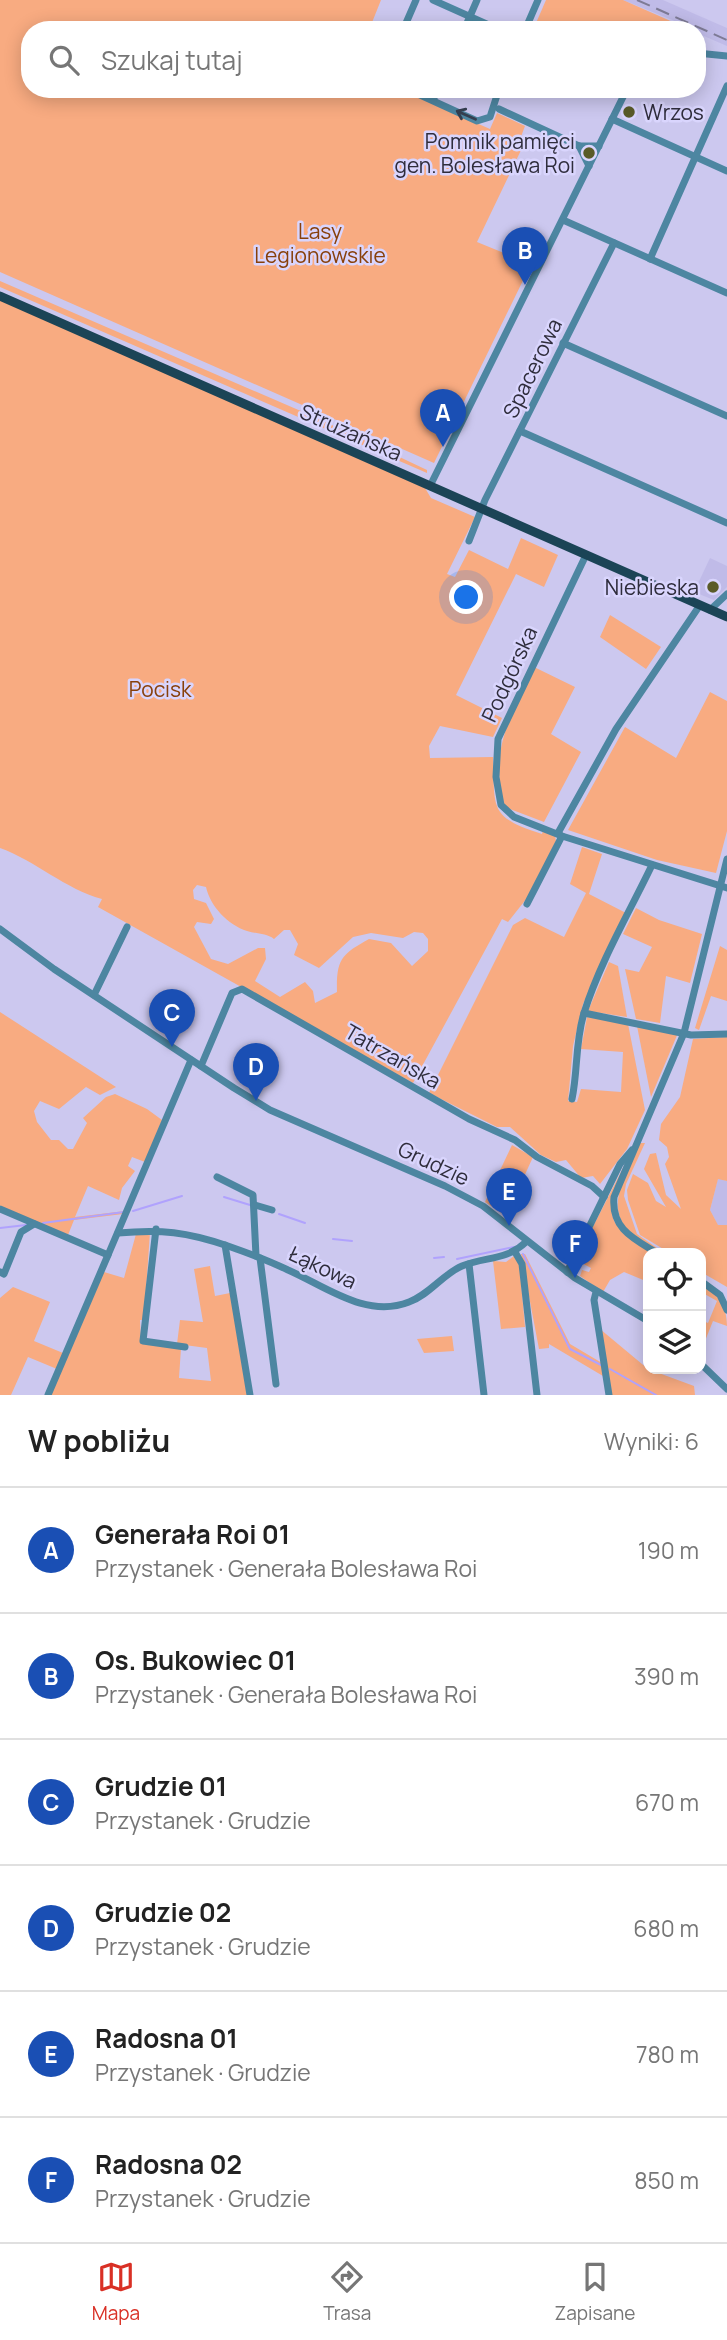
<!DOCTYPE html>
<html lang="pl">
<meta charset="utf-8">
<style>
:root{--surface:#fff;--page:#f6f6f6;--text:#222;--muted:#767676;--line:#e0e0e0;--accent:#d93025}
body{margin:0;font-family:Manrope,sans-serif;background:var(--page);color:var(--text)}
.controls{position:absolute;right:21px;bottom:21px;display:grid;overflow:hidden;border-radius:14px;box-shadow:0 4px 18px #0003}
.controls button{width:63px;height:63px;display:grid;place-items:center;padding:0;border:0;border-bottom:2px solid var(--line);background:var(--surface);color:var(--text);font:35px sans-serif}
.you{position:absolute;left:467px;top:598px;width:24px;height:24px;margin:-18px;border:5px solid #fff;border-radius:50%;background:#1a73e8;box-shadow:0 0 0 10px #1a73e833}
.badge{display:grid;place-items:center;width:46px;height:46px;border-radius:50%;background:var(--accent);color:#fff;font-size:23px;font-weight:700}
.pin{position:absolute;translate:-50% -58px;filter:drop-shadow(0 2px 4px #0008)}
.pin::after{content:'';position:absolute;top:37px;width:24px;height:21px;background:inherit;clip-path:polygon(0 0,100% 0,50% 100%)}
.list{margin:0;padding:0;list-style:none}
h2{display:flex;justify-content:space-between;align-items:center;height:91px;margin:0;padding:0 28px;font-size:30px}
h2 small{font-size:23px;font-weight:400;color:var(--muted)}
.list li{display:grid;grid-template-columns:46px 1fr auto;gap:21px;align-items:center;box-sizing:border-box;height:126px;padding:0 28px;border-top:2px solid var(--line)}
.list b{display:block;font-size:26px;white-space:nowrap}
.list p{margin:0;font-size:23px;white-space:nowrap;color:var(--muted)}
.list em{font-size:23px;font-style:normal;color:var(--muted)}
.icon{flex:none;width:38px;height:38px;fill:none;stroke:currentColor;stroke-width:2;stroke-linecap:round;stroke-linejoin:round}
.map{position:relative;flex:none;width:727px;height:1395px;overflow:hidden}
.search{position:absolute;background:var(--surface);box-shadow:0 4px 18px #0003;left:21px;right:21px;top:21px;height:77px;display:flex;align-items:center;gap:18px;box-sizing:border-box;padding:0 24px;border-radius:28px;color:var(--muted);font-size:26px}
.sheet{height:847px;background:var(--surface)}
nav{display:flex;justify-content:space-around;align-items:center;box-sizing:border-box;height:98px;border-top:2px solid var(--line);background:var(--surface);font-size:19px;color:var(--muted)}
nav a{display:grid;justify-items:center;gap:4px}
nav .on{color:var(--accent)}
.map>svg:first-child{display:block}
</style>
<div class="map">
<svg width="727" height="1395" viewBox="0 0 727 1395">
<rect width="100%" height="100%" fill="#ccc8ef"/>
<g fill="#c0bbe8">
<polygon points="623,0 663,0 727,28 727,46 697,33 697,30"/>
<polygon points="710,558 727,566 727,587 714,600 694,592"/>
<polygon points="718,1178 727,1181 727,1225 718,1226 710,1210"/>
</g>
<g fill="#f8ab81" fill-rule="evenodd">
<polygon points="0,0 381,0 369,30 30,30 30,89 399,89 490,129 497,113 525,126 519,142 524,144 477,242 531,264 434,463 0,272"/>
<polygon points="546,0 623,0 691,30 533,30"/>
<polygon points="0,281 317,418 427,470 427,473 0,287"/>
<path d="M0,299L425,488L431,498L475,517L447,574L455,577L469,550L508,569L521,538L558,555L544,587L516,574L456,695L502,718L493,737L440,726L429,746L430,758L493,757C495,808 488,817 542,834L543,830L555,836L556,841L527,898L508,922L502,919L413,1083L98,907L102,899C65,889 36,861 0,848ZM197,885L206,887C210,906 228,925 247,931C257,934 266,933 274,939L284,930H290L298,944L294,955L319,968L353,937L371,933L403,938L414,932L423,933L428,939V951L412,966L391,943L369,939C342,954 336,959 337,992L315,1003L313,991L305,982L280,997L255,981L266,959L265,948H258L228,964L211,959L194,927L197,922L211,924L214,919L206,903L194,899L193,890Z"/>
<polygon points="610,615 661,647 646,669 600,637"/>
<path d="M534,667L575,687L551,734L581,752L544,822L505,807C488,750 511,716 534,667Z"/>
<polygon points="710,692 727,701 727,831 716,873 657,860 568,830 625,727 676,758"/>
<polygon points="582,847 602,854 589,894 626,913 583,1004 573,1046 568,1101 577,1102 581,1089 621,1092 623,1052 581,1049 587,1017 628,1024 645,1110 627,1149 600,1184 593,1176 581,1178 566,1160 556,1162 541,1155 510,1127 497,1127 429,1093 513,925 525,918 564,937 586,893 570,884"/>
<polygon points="636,908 659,920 702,934 690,983 666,976 660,1023 636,1019 625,969 639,972 652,947 623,934"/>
<polygon points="720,946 727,950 727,1001 711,996 699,1030 695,1028"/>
<polygon points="609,962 618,966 627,1017 588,1011"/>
<polygon points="0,1012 116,1087 100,1095 86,1087 59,1109 40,1101 34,1111 37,1122 51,1140 59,1140 68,1149 73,1149 87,1123 83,1118 106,1097 115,1094 147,1109 162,1120 145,1162 132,1157 128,1166 135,1171 122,1188 119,1200 88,1186 75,1217 125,1211 123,1214 74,1220 68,1235 0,1206"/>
<polygon points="637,1026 678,1033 651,1097"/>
<polygon points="727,1037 727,1181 718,1179 710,1210 718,1225 727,1225 727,1287 701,1272 701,1253 670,1253 640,1235 628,1200 627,1190 633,1174 648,1183 656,1201 666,1207 644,1169 650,1154 656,1153 666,1195 681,1209 665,1164 669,1157 667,1147 659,1140 661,1124 680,1097 693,1039"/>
<path d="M639,1143H645L626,1184L624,1196L637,1234L664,1253C656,1251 648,1245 640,1240C599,1214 625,1178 639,1143Z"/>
<polygon points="512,1145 533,1157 506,1216 485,1202"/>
<path d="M628,1158C608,1217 597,1218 654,1253H648V1282L624,1272L610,1280L603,1292L580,1276L582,1270L589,1272L591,1268L576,1260Z"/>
<polygon points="150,1232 144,1320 140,1320 141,1343 181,1348 179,1378 211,1381 207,1348 177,1344 180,1320 203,1322 194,1269 210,1266 215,1296 230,1293 247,1395 51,1395 104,1272 124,1278 136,1234"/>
<polygon points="521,1254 525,1254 570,1344 602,1363 603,1376 549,1344 549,1348 539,1349"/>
<polygon points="514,1256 519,1260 525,1327 501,1329 493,1261 506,1262"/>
<path d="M701,1282C718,1293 727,1306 727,1326L713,1321L701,1351V1320L708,1323L717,1301L701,1292Z"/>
<polygon points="13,1287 50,1302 34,1341 63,1353 57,1369 28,1357 11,1395 0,1395 0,1298"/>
<polygon points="600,1329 648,1369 694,1386 695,1395 611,1395"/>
<polygon points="452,1336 454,1351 424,1353 417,1339"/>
</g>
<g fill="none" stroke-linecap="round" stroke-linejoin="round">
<g stroke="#b0a2fd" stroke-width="2">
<polyline points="224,1197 250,1205"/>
<polyline points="133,1211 182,1196"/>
<polyline points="279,1214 305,1223"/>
<polyline points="43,1223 124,1212"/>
<polyline points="0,1228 26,1225"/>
<polyline points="333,1239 352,1241"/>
<polyline points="523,1254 570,1349 601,1365"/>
<polyline points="434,1258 444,1257"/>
<polyline points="457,1259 514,1247"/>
<polyline points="610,1369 656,1395"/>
</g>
<g stroke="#4d86a1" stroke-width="7">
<polyline points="433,0 500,30"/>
<polyline points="403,30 416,0"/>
<polyline points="464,30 477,0"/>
<polyline points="525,30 538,0"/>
<polyline points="697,53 727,56"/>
<polyline points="407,89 477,121 490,117 499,89"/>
<polyline points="433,100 438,89"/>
<polyline points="499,109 579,146 599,146"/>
<polyline points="612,119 727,171"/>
<polyline points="579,146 589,166"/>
<polyline points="563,220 727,293"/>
<polyline points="650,259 727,86"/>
<polyline points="563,343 727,416"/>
<polyline points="520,431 727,523"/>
<polyline points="430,486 627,89"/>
<polyline points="469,541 485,500 614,243"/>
<polyline points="586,555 498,739 496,777 501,805 514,817 562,836 727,888"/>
<polyline points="710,610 727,594"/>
<polyline points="558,833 616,729 700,605"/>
<polyline points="527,904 562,836"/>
<polyline points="0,929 54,969 234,1088 270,1110 445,1186 483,1206 575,1278 648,1321"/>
<polyline points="94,995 127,927"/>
<polyline points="584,1013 691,1035 727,1034"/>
<polyline points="201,1066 232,993 242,989 469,1119 515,1140 537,1157 592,1186 604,1197"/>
<path d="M572,1099C578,1071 575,1042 584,1013C600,962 629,913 652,865"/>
<polyline points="217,1177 253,1195 256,1256"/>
<polyline points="255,1205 272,1210"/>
<polyline points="0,1209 108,1255 191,1060"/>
<polyline points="156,1229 143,1341 185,1347"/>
<path d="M118,1233C161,1229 187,1232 228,1246C248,1253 269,1261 288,1270C325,1286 366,1319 409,1302C429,1295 443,1274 462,1266C486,1256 506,1261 526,1242"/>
<polyline points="225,1245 250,1395"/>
<polyline points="515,1252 522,1264 537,1395"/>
<path d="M657,1253C634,1239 611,1229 614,1197L684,1033L727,859"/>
<polyline points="260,1258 276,1384"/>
<polyline points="469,1264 484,1395"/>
<polyline points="0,1272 4,1274 21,1232 34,1224"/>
<polyline points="567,1272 620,1164 632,1150"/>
<polyline points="701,1281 720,1295 727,1310"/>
<polyline points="596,1292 594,1300 609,1395"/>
<polyline points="701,1364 727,1389"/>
<polyline points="48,1395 108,1255"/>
</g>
<polyline stroke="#1b4456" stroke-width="9" points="0,296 727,617"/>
<polyline stroke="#7e7b96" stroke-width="2" stroke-dasharray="14 7" stroke-linecap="butt" points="637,0 727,40"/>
</g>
<defs><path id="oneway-shaft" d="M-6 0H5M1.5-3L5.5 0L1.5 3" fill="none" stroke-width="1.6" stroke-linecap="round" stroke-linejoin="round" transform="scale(1.75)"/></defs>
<use stroke="#353f50" href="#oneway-shaft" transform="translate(466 115) rotate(-156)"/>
<g fill="#5a5b28" stroke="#d9d5fd" stroke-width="2.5">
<circle cx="629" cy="112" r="7"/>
<circle cx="589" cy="153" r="7"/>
<circle cx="713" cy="587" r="7"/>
</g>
<g text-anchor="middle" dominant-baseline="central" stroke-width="5" stroke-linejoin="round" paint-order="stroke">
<g font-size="21" fill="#2f2d3c" stroke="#d9d5fd" text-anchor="end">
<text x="643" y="112" text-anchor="start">Wrzos</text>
<text x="575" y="141">Pomnik pamięci<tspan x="575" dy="24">gen. Bolesława Roi</tspan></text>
<text x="699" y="587">Niebieska</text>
</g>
<g font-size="21" fill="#88400b" stroke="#d9d5fd">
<text x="320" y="231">Lasy<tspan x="320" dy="24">Legionowskie</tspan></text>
<text x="160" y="689">Pocisk</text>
</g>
<g font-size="21" fill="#2f2d3c" stroke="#d9d5fd">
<text transform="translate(532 368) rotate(-64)">Spacerowa</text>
<text transform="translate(351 432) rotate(24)">Strużańska</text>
<text transform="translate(509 674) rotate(-65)">Podgórska</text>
<text transform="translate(393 1056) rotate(30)">Tatrzańska</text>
<text transform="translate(434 1163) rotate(25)">Grudzie</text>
<text transform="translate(323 1267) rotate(25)">Łąkowa</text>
</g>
</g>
</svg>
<div class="controls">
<button><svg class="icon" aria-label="locate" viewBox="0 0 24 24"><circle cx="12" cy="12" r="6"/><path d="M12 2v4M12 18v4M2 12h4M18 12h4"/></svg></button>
<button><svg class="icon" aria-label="layers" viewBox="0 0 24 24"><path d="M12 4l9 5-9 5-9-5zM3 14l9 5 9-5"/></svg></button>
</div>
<div class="you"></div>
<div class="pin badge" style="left:443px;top:447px;background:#1a4fb4">A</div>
<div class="pin badge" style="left:525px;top:285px;background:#1a4fb4">B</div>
<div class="pin badge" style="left:172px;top:1047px;background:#1a4fb4">C</div>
<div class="pin badge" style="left:256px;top:1101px;background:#1a4fb4">D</div>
<div class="pin badge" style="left:509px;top:1226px;background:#1a4fb4">E</div>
<div class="pin badge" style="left:575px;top:1278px;background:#1a4fb4">F</div>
<div class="search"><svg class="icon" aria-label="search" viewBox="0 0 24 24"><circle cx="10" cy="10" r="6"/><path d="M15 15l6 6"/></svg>Szukaj tutaj</div>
</div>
<section class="sheet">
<h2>W pobliżu<small>Wyniki: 6</small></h2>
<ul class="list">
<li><span class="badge" style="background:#1a4fb4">A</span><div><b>Generała Roi 01</b><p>Przystanek · Generała Bolesława Roi</p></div><em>190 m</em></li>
<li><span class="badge" style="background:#1a4fb4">B</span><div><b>Os. Bukowiec 01</b><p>Przystanek · Generała Bolesława Roi</p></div><em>390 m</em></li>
<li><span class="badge" style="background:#1a4fb4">C</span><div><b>Grudzie 01</b><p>Przystanek · Grudzie</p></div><em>670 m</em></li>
<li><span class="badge" style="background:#1a4fb4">D</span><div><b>Grudzie 02</b><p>Przystanek · Grudzie</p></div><em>680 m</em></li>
<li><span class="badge" style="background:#1a4fb4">E</span><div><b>Radosna 01</b><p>Przystanek · Grudzie</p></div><em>780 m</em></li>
<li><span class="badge" style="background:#1a4fb4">F</span><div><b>Radosna 02</b><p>Przystanek · Grudzie</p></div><em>850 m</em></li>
</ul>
</section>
<nav>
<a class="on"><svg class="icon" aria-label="map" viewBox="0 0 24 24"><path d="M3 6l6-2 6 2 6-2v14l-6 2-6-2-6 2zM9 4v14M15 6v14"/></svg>Mapa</a>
<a><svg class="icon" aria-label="directions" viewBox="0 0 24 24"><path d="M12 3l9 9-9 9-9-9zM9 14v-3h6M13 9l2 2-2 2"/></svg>Trasa</a>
<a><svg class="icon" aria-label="saved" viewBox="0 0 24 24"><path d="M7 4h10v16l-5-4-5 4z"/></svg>Zapisane</a>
</nav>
